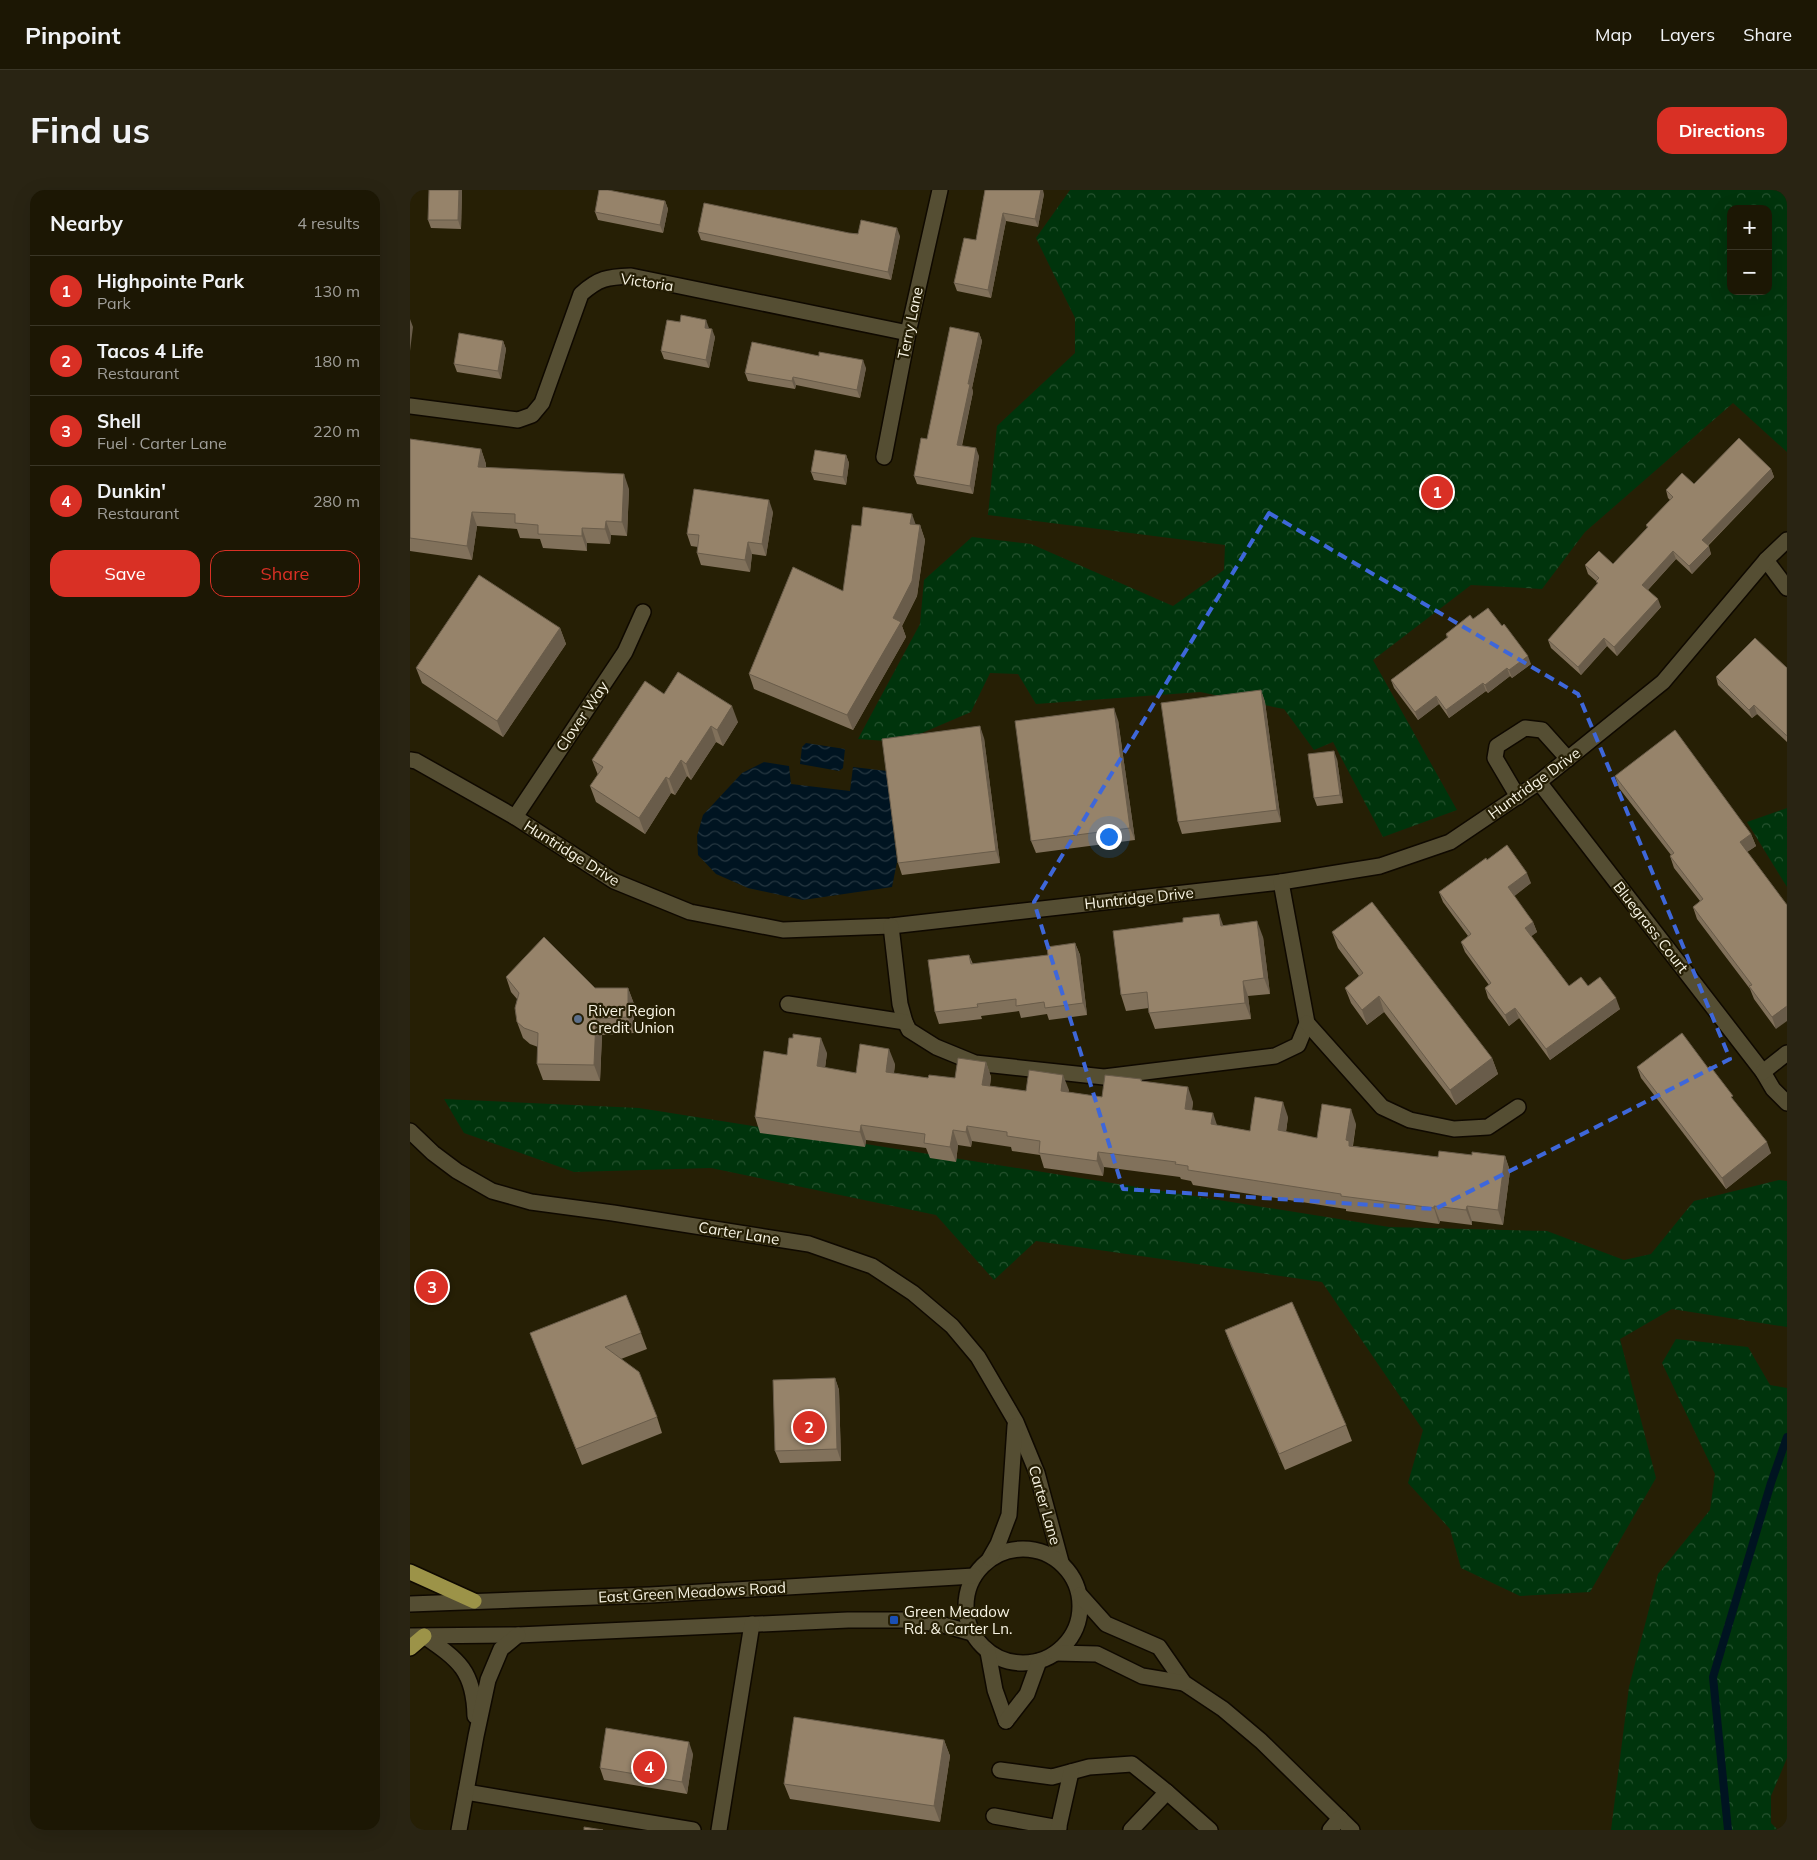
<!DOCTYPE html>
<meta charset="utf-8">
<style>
:root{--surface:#1c1704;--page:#292413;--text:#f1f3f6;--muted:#a09f9a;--line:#3a3626;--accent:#d93025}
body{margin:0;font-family:Mulish,sans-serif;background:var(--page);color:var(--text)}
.controls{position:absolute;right:15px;top:15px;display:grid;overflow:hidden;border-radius:10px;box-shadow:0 5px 20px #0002}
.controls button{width:45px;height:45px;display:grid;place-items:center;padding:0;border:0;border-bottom:1px solid var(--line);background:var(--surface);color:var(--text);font:25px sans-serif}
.you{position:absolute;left:698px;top:646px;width:18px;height:18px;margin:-12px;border:4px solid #fff;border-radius:50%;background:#1a73e8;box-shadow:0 0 0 8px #1a73e833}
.badge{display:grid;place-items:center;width:32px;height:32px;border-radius:50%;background:var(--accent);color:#fff;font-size:16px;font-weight:700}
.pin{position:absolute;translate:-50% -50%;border:2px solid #fff;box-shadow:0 1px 5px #0006}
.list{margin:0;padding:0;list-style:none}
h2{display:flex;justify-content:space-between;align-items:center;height:65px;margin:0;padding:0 20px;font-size:21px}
h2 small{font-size:16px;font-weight:400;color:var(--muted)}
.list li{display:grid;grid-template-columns:32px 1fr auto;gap:15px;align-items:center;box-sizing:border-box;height:70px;padding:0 20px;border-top:1px solid var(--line)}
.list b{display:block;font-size:19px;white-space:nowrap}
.list p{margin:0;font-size:16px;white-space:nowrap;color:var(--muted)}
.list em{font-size:16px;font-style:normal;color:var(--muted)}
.actions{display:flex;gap:10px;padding:15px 20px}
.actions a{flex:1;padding:11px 0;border:1px solid var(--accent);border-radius:15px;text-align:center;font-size:18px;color:var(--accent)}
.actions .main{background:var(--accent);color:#fff}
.map{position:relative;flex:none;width:1377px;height:1640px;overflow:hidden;border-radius:15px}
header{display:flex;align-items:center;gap:30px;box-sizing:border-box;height:70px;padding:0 25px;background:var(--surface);border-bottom:1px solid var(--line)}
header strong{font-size:24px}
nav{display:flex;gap:28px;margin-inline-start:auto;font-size:18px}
.intro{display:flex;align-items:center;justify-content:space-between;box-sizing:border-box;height:120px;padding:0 30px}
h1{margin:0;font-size:35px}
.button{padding:12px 22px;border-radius:15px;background:var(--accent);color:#fff;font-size:18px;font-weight:700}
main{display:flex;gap:30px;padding:0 30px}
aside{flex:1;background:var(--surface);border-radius:15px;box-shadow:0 5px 20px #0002}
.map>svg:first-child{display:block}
</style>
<header>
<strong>Pinpoint</strong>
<nav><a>Map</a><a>Layers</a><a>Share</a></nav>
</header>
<div class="intro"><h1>Find us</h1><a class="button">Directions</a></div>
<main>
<aside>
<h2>Nearby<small>4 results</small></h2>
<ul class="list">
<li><span class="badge">1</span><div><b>Highpointe Park</b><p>Park</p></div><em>130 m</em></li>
<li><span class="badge">2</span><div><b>Tacos 4 Life</b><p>Restaurant</p></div><em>180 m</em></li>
<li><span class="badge">3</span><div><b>Shell</b><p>Fuel · Carter Lane</p></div><em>220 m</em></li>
<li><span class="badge">4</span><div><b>Dunkin'</b><p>Restaurant</p></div><em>280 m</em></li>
</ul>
<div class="actions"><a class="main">Save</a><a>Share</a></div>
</aside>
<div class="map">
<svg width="1377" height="1640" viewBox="0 0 1377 1640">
<defs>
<pattern id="forest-crowns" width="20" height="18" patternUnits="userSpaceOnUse" patternTransform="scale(1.25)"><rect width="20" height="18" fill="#00340c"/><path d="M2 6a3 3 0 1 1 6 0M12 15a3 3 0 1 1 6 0" fill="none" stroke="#26522f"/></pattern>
<pattern id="water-waves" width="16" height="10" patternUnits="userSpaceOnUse" patternTransform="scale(1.25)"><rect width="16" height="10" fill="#001421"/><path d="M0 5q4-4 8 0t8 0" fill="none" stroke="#263741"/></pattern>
</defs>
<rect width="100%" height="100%" fill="#261f05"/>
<g fill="url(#forest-crowns)" fill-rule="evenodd">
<path d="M660,0H1377V262L1323,213L1175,342L1132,399L1061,395L963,470L1047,620L973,647L923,552L904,560L874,519L790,502L626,514L608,484L580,483L561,522L491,552L448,549L510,434L514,390L562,347L621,354L763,416L814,380L815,355L578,325L587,236L665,163V128L626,48ZM1321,19H1358V101H1321Z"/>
<polygon points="1377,618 1377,697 1337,632"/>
<polygon points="34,909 229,918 979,1037 1137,1041 1214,1070 1241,1064 1284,1011 1369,990 1377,991 1377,1137 1262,1119 1210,1149 1246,1288 1180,1402 1110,1406 1051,1378 1040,1339 998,1293 1013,1240 912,1092 626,1051 584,1090 526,1025 301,978 164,982 54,943"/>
<polygon points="1266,1149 1338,1157 1360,1195 1377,1198 1377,1568 1361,1606 1361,1633 1368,1640 1201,1640 1219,1497 1248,1384 1300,1320 1305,1284 1252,1173"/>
</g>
<g fill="url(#water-waves)">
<polygon points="396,553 435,559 433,578 429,581 390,574 392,557"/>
<polygon points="354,572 379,576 381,594 440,601 443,577 477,581 487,672 482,697 393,710 338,698 306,684 288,665 287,646 293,625 332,583"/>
</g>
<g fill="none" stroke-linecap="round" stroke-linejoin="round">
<polyline stroke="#001421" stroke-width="8" points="1318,1640 1303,1487 1361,1293 1377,1247"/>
<defs>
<g id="minor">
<path d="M0,216L108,230L122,225L132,213L171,104C189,88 197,87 221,86L498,143"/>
<polyline points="474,267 498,143 530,0"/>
<polyline points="1356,370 1377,398"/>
<polyline points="0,570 6,571 105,627 204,691 280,722 373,740 481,736 871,692 970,676 1040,652 1129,592 1253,492 1356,370 1377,350"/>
<polyline points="1129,592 1353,882 1363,899 1377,913"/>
<polyline points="1108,607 1085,568 1087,556 1115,538 1132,540 1158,569"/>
<polyline points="105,627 215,462 233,422"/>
<polyline points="481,736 490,814 495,832 499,840 526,857 565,873 694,887 865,866 888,855 897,833 871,692"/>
<polyline points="378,814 495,832"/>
<polyline points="897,833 972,917 1000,930 1044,939 1078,937 1108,917"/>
<polyline points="1353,882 1377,863"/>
<polyline points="0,941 23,963 47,981 82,1001 121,1012 203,1023 399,1054 462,1076 503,1103 542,1136 568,1167 606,1232 627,1283 651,1372"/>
<circle cx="613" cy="1416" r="57"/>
<polyline points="580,1368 588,1354 599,1325 605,1236"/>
<polyline points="670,1405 696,1434 749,1457 774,1493 813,1519 851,1551 942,1640"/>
<polyline points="0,1414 240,1405 564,1386"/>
<polyline points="0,1446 108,1445 438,1430 493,1430 530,1434 562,1443"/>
<path d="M14,1446C49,1470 64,1481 65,1526"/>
<polyline points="578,1462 585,1500 596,1531"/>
<polyline points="646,1463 687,1464 732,1486 774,1493"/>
<polyline points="596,1531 617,1504 629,1471"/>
<polyline points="590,1580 642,1587 679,1577 722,1574 757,1602"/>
<polyline points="56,1602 283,1640"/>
<polyline points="584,1626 649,1638"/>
<polyline points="49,1640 66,1546 78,1490 91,1459 108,1445"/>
<polyline points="309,1640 342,1434"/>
<polyline points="648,1640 661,1582"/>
<polyline points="721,1640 757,1602 800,1640"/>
<polyline points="920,1640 930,1628"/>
</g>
<g id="major">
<polyline points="0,1382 64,1411"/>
<polyline points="0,1458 14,1446"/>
</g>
</defs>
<use href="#minor" stroke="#0f0900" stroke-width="18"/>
<use href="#major" stroke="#0f0900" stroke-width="18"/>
<use href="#minor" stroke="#554e33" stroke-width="15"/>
<use href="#major" stroke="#9c9348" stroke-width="15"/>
</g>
<g fill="#81715b">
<polygon points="52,0 51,39 21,38 18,30"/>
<polygon points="575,0 634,4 628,37 596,31 581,108 547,101 544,93 566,50"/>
<polygon points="255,11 258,19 253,43 188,30 185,22"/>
<polygon points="288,42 439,43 490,46 481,90 291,50"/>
<polygon points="299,139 305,147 299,178 254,169 251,161"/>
<polygon points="569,143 572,151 562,198 563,202 552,256 569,266 563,304 507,294 504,286 517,249"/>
<polygon points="93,151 96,159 91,189 47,182 44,174"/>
<polygon points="409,166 456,178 450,208 386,195 385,199 338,191 335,183"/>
<polygon points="0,249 71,259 76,274 76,277 219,299 217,346 201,345 200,354 177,353 177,361 133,358 130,349 110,348 107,339 67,336 62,370 0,361"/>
<polygon points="436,265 439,273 436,295 404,290 401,282"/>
<polygon points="1361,279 1364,287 1298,356 1301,364 1282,384 1266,369 1238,400 1251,417 1207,466 1197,456 1171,485 1141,458 1138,450 1187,394 1186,391 1178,384 1175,375 1203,374 1237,338 1236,335 1260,310 1258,308 1256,300"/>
<polygon points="363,322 356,366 342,364 340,382 291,375 287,363 288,357 281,356 277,344"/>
<polygon points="506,335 510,335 515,350 507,406 492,436 496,447 443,540 344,499 339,484 433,401 451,336"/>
<polygon points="1063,429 1121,474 1102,488 1100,486 1078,503 1076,501 1039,528 1029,514 1008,530 984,498 981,490 1037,448 1036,444"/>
<polygon points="150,438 156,454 93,547 12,493 6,478"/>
<polygon points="1377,478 1377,552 1347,524 1342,528 1308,495 1306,487"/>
<polygon points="851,500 855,512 871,632 772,644 768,632"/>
<polygon points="254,504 328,532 313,556 306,552 281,590 277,586 265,605 261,603 235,644 186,612 180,596 188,585 182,570"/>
<polygon points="708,530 725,650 626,663 621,651"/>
<polygon points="574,548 590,673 492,685 488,673"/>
<polygon points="927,569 933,613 907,616 904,608"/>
<polygon points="1205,586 1341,644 1346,656 1337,662 1366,839 1344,809 1340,799 1287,729 1283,717 1290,711 1264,678 1260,666 1261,665 1209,598"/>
<polygon points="1077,670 1121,693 1104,706 1123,732 1127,742 1121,746 1159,796 1178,796 1210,819 1140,870 1109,828 1099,836 1078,808 1075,798 1079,795 1055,762 1051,752 1058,746 1033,712 1029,702"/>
<polygon points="813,735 853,747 860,804 838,806 841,829 745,839 739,823 739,818 716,821 711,805"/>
<polygon points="922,742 1082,868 1088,884 1046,915 974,822 957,835 941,813 935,798 949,786 928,758"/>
<polygon points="665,753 670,765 677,825 639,830 637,824 611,828 609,821 571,826 572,829 529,834 525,822 559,765 563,774 638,765"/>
<polygon points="96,787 185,798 218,798 224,814 224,843 192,845 190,891 133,890 127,874 128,857 120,854 113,848 107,832 107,809 101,802"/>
<polygon points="417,863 415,878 446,883 485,874 484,883 518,888 545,888 576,872 581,887 580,896 616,901 659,900 658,902 692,907 731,889 732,891 783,912 782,920 807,935 840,941 878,927 876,942 907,948 946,934 943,956 1028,967 1062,965 1095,966 1100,981 1093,1035 1062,1031 1062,1035 1030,1031 1029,1034 936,1021 936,1019 783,995 781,991 771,989 770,987 694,977 693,986 634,978 630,965 602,961 601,957 562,951 561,957 548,955 546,972 520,968 516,958 456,950 455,957 350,943 345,927 377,865"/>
<polygon points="1227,877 1298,878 1324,911 1361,963 1316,999 1231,888"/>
<polygon points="815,1140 936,1235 942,1251 875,1280 821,1156"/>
<polygon points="120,1143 231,1143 237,1159 211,1169 247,1227 252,1243 172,1275"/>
<polygon points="425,1188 429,1200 431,1271 370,1273 365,1261"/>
<polygon points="534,1550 540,1566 530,1632 380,1609 374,1594"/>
<polygon points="283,1564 277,1604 194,1590 190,1578"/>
</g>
<g fill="#695c4a">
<polygon points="49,0 52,0 51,39 48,30"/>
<polygon points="631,0 633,0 634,4 628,37 625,29"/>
<polygon points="255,11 258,19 253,43 250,35"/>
<polygon points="593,23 596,31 581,108 578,100"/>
<polygon points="487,38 490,46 481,90 478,82"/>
<polygon points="0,129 3,137 0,161"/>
<polygon points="296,130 299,138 298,146 295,138"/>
<polygon points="302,139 305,147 299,178 296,170"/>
<polygon points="569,143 572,151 562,198 563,202 550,263 547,255 558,194"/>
<polygon points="93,151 96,159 91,189 88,181"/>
<polygon points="453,170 456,178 450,208 447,200"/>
<polygon points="383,187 386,195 385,199 382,191"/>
<polygon points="566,258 569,266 563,304 560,296"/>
<polygon points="71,259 76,274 74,291 68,277"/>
<polygon points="436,265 439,273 436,295 433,287"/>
<polygon points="1361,279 1364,287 1295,358 1292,350"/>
<polygon points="214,284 219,299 217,346 212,332"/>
<polygon points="359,310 363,322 356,366 352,354"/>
<polygon points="62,322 67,336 62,370 57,356"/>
<polygon points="502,324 507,338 500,334"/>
<polygon points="196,331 201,345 200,354 195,339"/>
<polygon points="510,335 515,350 507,406 492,436 496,447 443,540 437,525 483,428"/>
<polygon points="172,338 177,353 177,361 172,346"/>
<polygon points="338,352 342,364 340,382 335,370"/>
<polygon points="1299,356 1301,364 1282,384 1279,376"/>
<polygon points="1263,361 1266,369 1235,403 1232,395"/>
<polygon points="1248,409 1251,417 1207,466 1204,457"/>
<polygon points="150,438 156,454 93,547 87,531"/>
<polygon points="1194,448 1197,456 1171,485 1168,477"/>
<polygon points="1118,466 1121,474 1102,488 1099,480"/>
<polygon points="1097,478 1100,486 1078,503 1075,495"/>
<polygon points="1073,493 1076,501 1039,528 1036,520"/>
<polygon points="851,500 855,512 871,632 867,620"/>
<polygon points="1026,506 1029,514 1008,530 1005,522"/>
<polygon points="1344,515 1347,524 1342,528 1339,520"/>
<polygon points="322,516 328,532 313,556 307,540"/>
<polygon points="704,518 708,530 725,650 720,638"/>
<polygon points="301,536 306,552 281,590 276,574"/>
<polygon points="570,536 574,548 590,673 586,661"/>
<polygon points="924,561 927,569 933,613 930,605"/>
<polygon points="271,570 277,586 265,605 259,589"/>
<polygon points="256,587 261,603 235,644 229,628"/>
<polygon points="1341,644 1346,656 1334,664 1330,652"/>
<polygon points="1117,683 1121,693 1102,708 1098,697"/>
<polygon points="809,724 815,740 811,736"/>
<polygon points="847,731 853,747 860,804 854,788"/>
<polygon points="1123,732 1127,742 1119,748 1115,738"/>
<polygon points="665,753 670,765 677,825 673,813"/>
<polygon points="833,791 838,806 841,829 835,813"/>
<polygon points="218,798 224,814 224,843 218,827"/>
<polygon points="969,806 974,822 957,835 952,820"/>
<polygon points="1206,808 1210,819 1140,870 1136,859"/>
<polygon points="1377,816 1377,831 1366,839 1362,827"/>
<polygon points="1105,818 1109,828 1099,836 1095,825"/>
<polygon points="186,829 192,845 190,891 184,875"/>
<polygon points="411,848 417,863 413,892 407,876"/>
<polygon points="479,859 485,874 482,897 476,882"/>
<polygon points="1082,868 1088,884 1046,915 1040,900"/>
<polygon points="576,872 581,887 578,910 572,895"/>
<polygon points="653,885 659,900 656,917 651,901"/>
<polygon points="778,897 783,912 780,935 775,919"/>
<polygon points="873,912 878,927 874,955 868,940"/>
<polygon points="941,919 946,934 942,959 945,966 936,950"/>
<polygon points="803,923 808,938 801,934"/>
<polygon points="451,935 456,950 455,957 450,942"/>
<polygon points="557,936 562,951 561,957 556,942"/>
<polygon points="543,940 548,955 546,972 540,957"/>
<polygon points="1357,952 1361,963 1316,999 1312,988"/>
<polygon points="688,962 694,977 693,986 687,971"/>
<polygon points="1095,966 1100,981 1093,1035 1088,1020"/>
<polygon points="1024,1016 1030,1031 1029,1034 1024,1018"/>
<polygon points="1057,1016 1062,1031 1062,1035 1056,1020"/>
<polygon points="425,1188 429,1200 431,1271 427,1259"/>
<polygon points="534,1550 540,1566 530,1632 524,1616"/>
<polygon points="279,1552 283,1564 277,1604 272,1592"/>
</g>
<g fill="#96836a" stroke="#695c4a">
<polygon points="19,0 49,0 48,30 18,30"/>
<polygon points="189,0 198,0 255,11 250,35 185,22"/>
<polygon points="575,0 631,0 625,29 593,23 578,100 544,93 554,48 566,50"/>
<polygon points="294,13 439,43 448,44 451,30 487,38 478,82 288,42"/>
<polygon points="271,125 296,130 295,138 302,139 296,170 251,161 257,130 270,132"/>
<polygon points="540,137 569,143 558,194 560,194 547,255 566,258 560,296 504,286 511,248 517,249"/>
<polygon points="49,143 93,151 88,181 44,174"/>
<polygon points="342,152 409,166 409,162 453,170 447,200 383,187 382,191 335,183"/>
<polygon points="1329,248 1361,279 1292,350 1299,356 1279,376 1263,361 1232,395 1248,409 1204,457 1194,448 1168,477 1138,450 1188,393 1186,391 1189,388 1175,375 1189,361 1203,374 1238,337 1236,335 1263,307 1256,300 1272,283 1284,294"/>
<polygon points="0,249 71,259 68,277 214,284 212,332 196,331 195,339 172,338 172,346 128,344 128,335 105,333 105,324 62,322 57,356 0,348"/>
<polygon points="405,260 436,265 433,287 401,282"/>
<polygon points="284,299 359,310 352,354 338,352 335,370 287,363 289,345 277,344"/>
<polygon points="453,317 502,324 500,334 510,335 502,391 483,428 491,432 437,525 339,484 383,377 433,401 442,335 451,336"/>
<polygon points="69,385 150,438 87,531 6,478"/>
<polygon points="1078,418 1092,436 1094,434 1118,466 1099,480 1097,478 1075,495 1073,493 1036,520 1026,506 1005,522 981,490 1038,447 1036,444 1060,425 1063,429"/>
<polygon points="1345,448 1377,478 1377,546 1344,515 1339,520 1306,487"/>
<polygon points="268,482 322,516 307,540 301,536 276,574 271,570 259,589 256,587 229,628 180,596 193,577 182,570 235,491 254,504"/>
<polygon points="851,500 867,620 768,632 751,513"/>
<polygon points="704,518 720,638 621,651 605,531"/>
<polygon points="570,536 586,661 488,673 472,549"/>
<polygon points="1265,540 1341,644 1330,652 1377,715 1377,816 1362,827 1339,796 1342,795 1283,717 1293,709 1260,666 1264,663 1205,586"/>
<polygon points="924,561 930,605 904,608 898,564"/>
<polygon points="1097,655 1117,683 1098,697 1123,732 1115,738 1159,796 1171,787 1178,796 1190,787 1206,808 1136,859 1105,818 1095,825 1075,798 1081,793 1051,752 1061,744 1029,702 1076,668 1077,670"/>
<polygon points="962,712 1082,868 1040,900 969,806 952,820 935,798 953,783 922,742"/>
<polygon points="809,724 811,736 847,731 854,788 833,791 835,813 739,823 737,802 711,805 703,741 773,732 773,728"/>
<polygon points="134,747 185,798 218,798 218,827 186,829 184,875 127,874 128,843 114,838 107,832 105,818 109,803 96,787"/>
<polygon points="665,753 673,813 635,818 634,812 606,816 606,809 567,814 568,817 525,822 518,770 559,765 561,774 638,765 637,757"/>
<polygon points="1272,843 1298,878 1300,876 1323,906 1321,907 1357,952 1312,988 1227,877"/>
<polygon points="383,844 411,848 407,876 446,883 450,854 479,859 476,882 518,888 519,885 545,888 548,868 576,872 572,895 616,901 619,880 653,885 651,901 692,907 695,885 731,889 731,891 778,897 775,919 803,923 801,934 840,941 845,907 873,912 868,940 907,948 912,914 941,919 936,950 939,951 939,956 1028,967 1029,961 1062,965 1062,962 1095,966 1088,1020 1057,1016 1056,1020 1024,1016 1024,1018 931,1006 931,1004 778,980 778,976 765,974 766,972 688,962 687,971 629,963 630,951 597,946 597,942 557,936 556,942 543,940 540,957 514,953 515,944 451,935 450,942 345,927 354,861 377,865 379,848 383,848"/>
<polygon points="216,1105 231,1143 195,1157 229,1182 247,1227 166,1259 120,1143"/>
<polygon points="882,1112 936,1235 869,1264 815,1140"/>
<polygon points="425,1188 427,1259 365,1261 363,1190"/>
<polygon points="384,1527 534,1550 524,1616 374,1594"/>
<polygon points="196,1538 279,1552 272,1592 190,1578"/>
<polygon points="174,1637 193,1640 174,1640"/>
</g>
<path fill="none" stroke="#3e67da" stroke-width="4" stroke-dasharray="10 6" stroke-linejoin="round" d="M859,323L1168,504L1320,869L1025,1019L713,999L624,712Z"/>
<circle fill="#5c6f8a" stroke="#261f05" stroke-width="2" cx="168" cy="829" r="5"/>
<rect fill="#1a4fb4" stroke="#261f05" stroke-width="2" x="479" y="1425" width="10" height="10" rx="2.5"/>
<g text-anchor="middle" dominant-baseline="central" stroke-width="4.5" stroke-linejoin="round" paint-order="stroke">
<g font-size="15" fill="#f8f4e4" stroke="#261f05">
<text transform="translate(237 92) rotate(8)">Victoria</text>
<text transform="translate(500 133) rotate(-78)">Terry Lane</text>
<text transform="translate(172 526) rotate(-56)">Clover Way</text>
<text transform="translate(1124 593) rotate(-36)">Huntridge Drive</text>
<text transform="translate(162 663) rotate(32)">Huntridge Drive</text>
<text transform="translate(729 708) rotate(-6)">Huntridge Drive</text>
<text transform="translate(1241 737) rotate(52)">Bluegrass Court</text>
<text transform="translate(329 1043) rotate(9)">Carter Lane</text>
<text transform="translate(635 1315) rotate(74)">Carter Lane</text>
<text transform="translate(282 1402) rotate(-3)">East Green Meadows Road</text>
</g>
<g font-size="15" fill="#f8f4e4" stroke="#261f05" text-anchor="start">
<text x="178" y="820">River Region<tspan x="178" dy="17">Credit Union</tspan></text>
<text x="494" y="1421">Green Meadow<tspan x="494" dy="17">Rd. &amp; Carter Ln.</tspan></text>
</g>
</g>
</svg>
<div class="controls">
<button>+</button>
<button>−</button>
</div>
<div class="you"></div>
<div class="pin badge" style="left:1027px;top:302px">1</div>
<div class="pin badge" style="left:399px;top:1237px">2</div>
<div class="pin badge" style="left:22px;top:1097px">3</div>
<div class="pin badge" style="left:239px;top:1577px">4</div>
</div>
</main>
